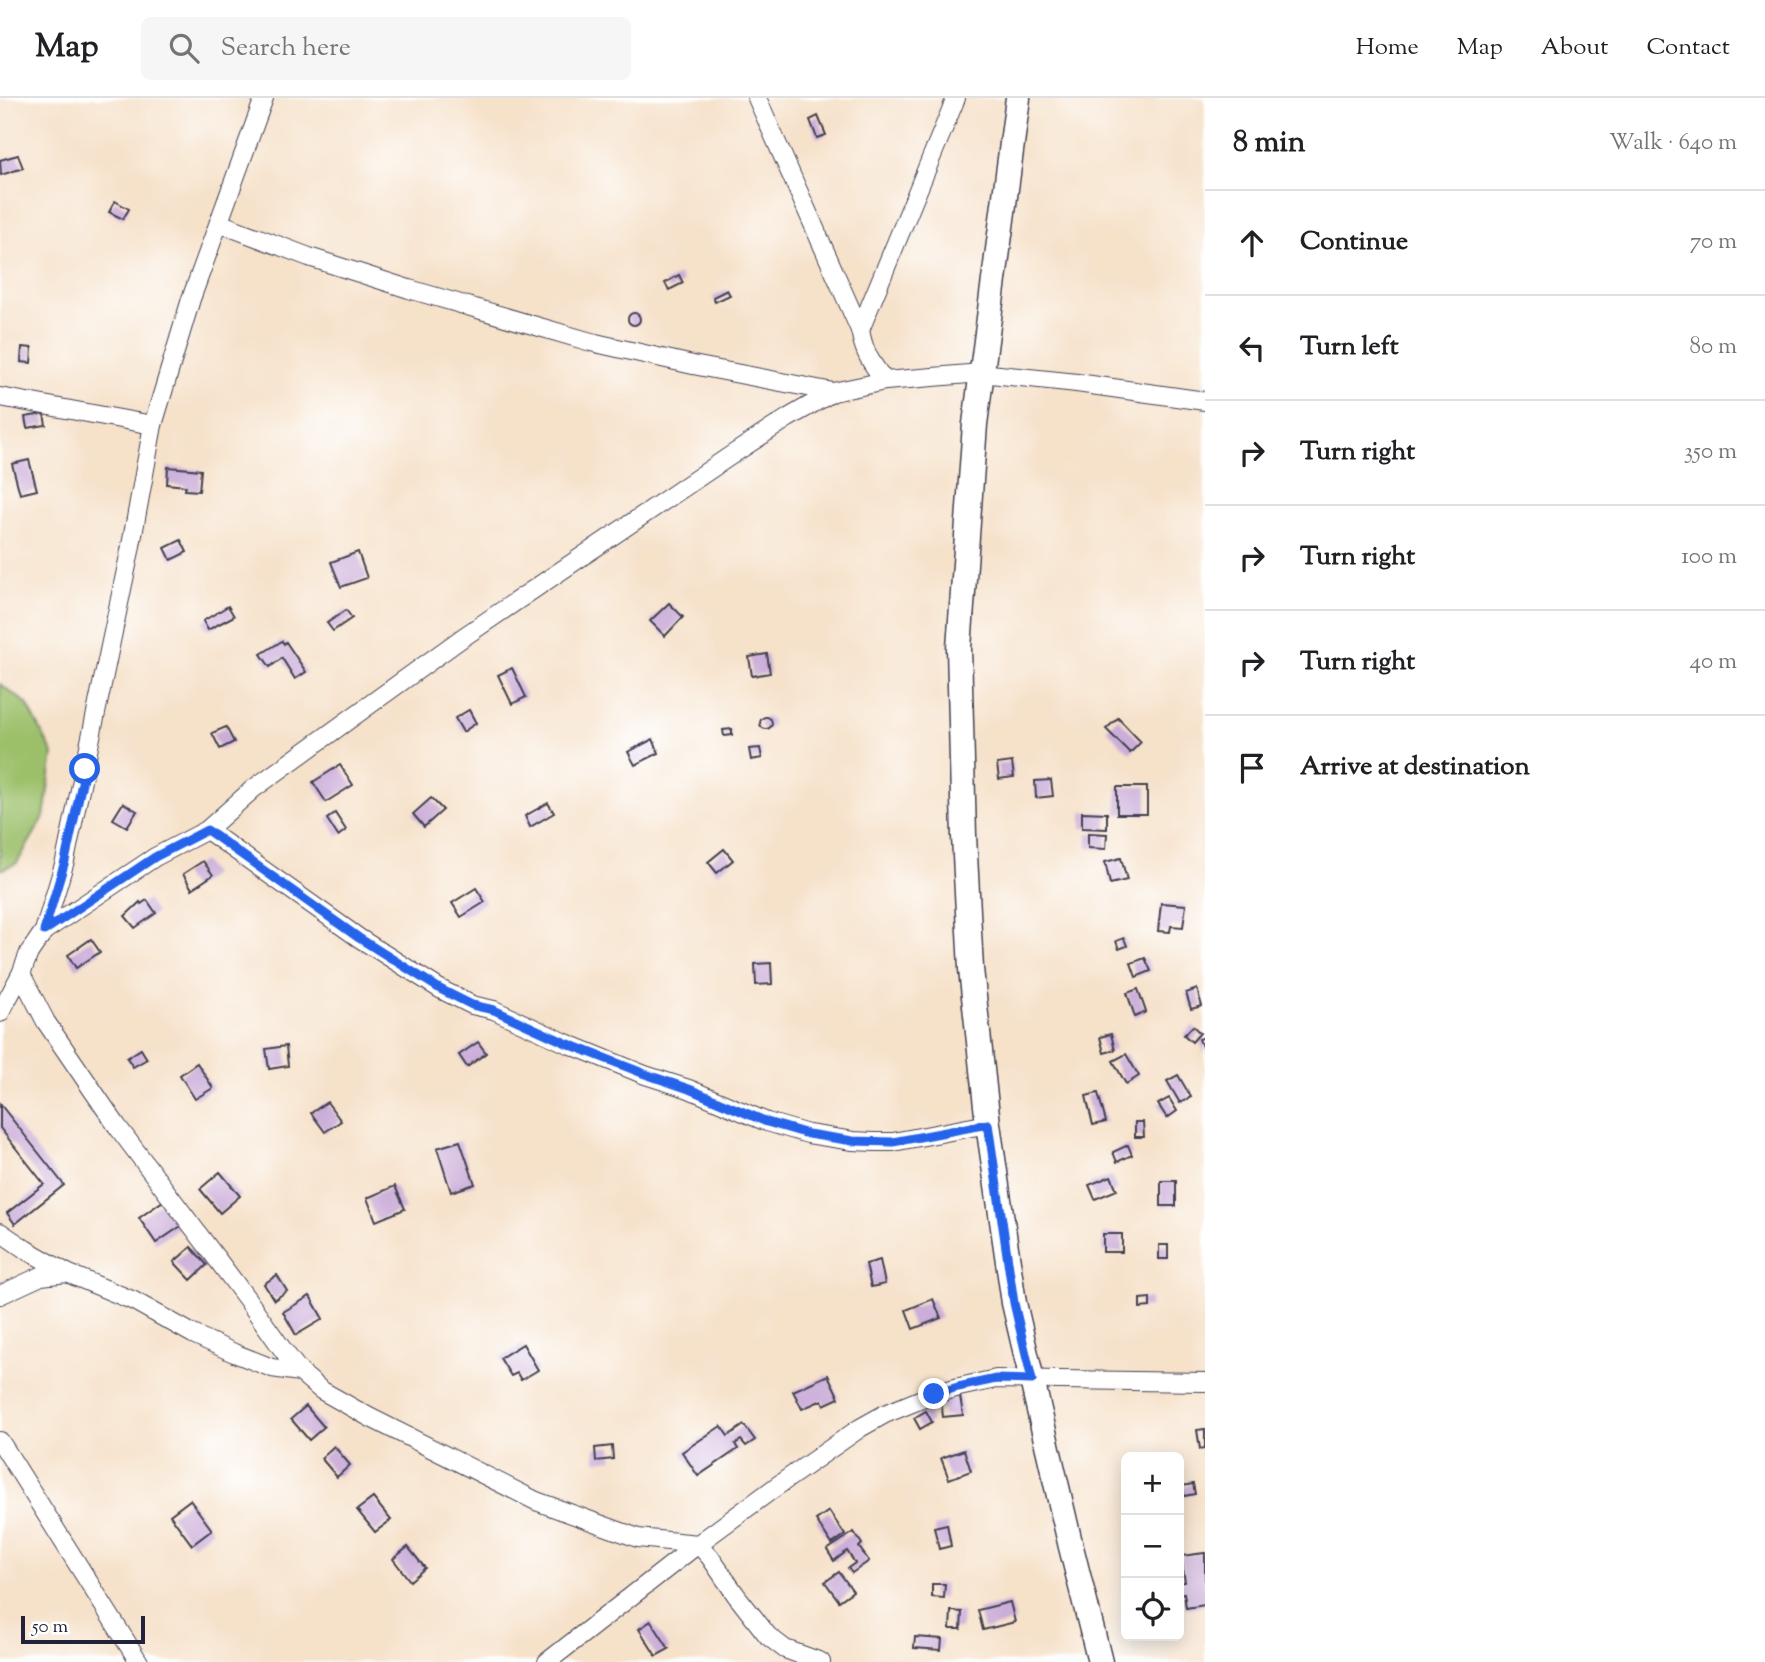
<!DOCTYPE html>
<meta charset="utf-8">
<style>
:root{--surface:#fff;--page:#f6f6f6;--text:#202124;--muted:#757577;--line:#e0e0e0}
body{margin:0;font-family:"Sorts Mill Goudy",serif;background:var(--page);color:var(--text)}
.controls{position:absolute;right:21px;bottom:21px;display:grid;overflow:hidden;border-radius:10px;box-shadow:0 4px 18px #0003}
.controls button{width:63px;height:63px;display:grid;place-items:center;padding:0;border:0;border-bottom:2px solid var(--line);background:var(--surface);color:var(--text);font:35px sans-serif}
.scale{position:absolute;left:21px;bottom:18px;width:124px;box-sizing:border-box;padding-left:7px;border:4px solid #22223b;border-top:0;font-size:19px;line-height:24px;white-space:nowrap;color:#22223b;-webkit-text-stroke:5px #fff;paint-order:stroke}
.stop{position:absolute;width:21px;height:21px;margin:-16px;border:5px solid #2563eb;border-radius:50%;background:#fff}
.stop.end{background:#2563eb;border-color:#fff;box-shadow:0 2px 7px #0008}
.list{margin:0;padding:0;list-style:none}
h2{display:flex;justify-content:space-between;align-items:center;height:91px;margin:0;padding:0 28px;font-size:30px}
h2 small{font-size:23px;font-weight:400;color:var(--muted)}
.list li{display:grid;grid-template-columns:46px 1fr auto;gap:21px;align-items:center;box-sizing:border-box;height:105px;padding:0 28px;border-top:2px solid var(--line)}
.list b{display:block;font-size:26px;white-space:nowrap}
.list em{font-size:23px;font-style:normal;color:var(--muted)}
.icon{flex:none;width:38px;height:38px;fill:none;stroke:currentColor;stroke-width:2;stroke-linecap:round;stroke-linejoin:round}
.map{position:relative;flex:none;width:1205px;height:1564px;overflow:hidden}
header{display:flex;align-items:center;gap:42px;box-sizing:border-box;height:98px;padding:0 35px;background:var(--surface);border-bottom:2px solid var(--line)}
header strong{font-size:33px}
nav{display:flex;gap:38px;margin-inline-start:auto;font-size:24px}
.search{width:490px;height:63px;background:var(--page);display:flex;align-items:center;gap:18px;box-sizing:border-box;padding:0 24px;border-radius:10px;color:var(--muted);font-size:26px}
main{display:flex}
aside{flex:1;background:var(--surface)}
.map>svg:first-child{display:block}
</style>
<header>
<strong>Map</strong>
<div class="search"><svg class="icon" aria-label="search" viewBox="0 0 24 24"><circle cx="10" cy="10" r="6"/><path d="M15 15l6 6"/></svg>Search here</div>
<nav><a>Home</a><a>Map</a><a>About</a><a>Contact</a></nav>
</header>
<main>
<div class="map">
<svg width="1205" height="1564" viewBox="0 0 1205 1564">
<rect width="100%" height="100%" fill="#fff"/>
<filter id="ink" filterUnits="userSpaceOnUse"><feTurbulence type="fractalNoise" baseFrequency=".0143" numOctaves="2"/><feDisplacementMap in="SourceGraphic" scale="14" xChannelSelector="R" yChannelSelector="G"/><feConvolveMatrix kernelMatrix="1 2 1 2 8 2 1 2 1" color-interpolation-filters="sRGB"/></filter>
<filter id="wash" filterUnits="userSpaceOnUse"><feTurbulence type="fractalNoise" baseFrequency=".00686" numOctaves="4" result="noise"/><feDisplacementMap in="SourceGraphic" scale="28" xChannelSelector="R" yChannelSelector="G"/><feGaussianBlur stdDeviation="1.57" result="paint"/><feColorMatrix in="noise" values="0 0 0 0 0 0 0 0 0 0 0 0 0 0 0 0 0 1.4 0 .05"/><feComposite in="paint" operator="in"/></filter>
<g filter="url(#wash)">
<rect width="100%" height="100%" fill="#f6e1c9"/>
<polygon fill="#9cc06b" stroke="#5f7153" stroke-width="2" points="0,586 27,606 53,656 44,719 17,765 0,772"/>
<g id="blocks">
<g fill="#cbadd9">
<polygon points="818,18 826,37 817,40 810,22"/>
<polygon points="18,57 23,70 1,77 0,62"/>
<polygon points="115,103 129,111 123,121 109,114"/>
<polygon points="679,177 683,185 669,192 665,185"/>
<polygon points="727,192 730,197 715,204 713,199"/>
<circle cx="634" cy="221" r="6"/>
<polygon points="22,249 32,250 31,265 21,264"/>
<polygon points="44,316 46,327 27,330 25,319"/>
<polygon points="29,362 37,392 20,396 12,366"/>
<polygon points="168,369 201,372 199,393 185,392 186,388 167,386"/>
<polygon points="181,442 187,454 171,462 165,450"/>
<polygon points="358,454 367,480 341,489 331,464"/>
<polygon points="669,505 683,519 665,538 650,523"/>
<polygon points="228,508 234,518 208,532 203,523"/>
<polygon points="346,512 352,520 333,533 327,525"/>
<polygon points="282,543 284,546 286,544 306,574 295,581 282,560 270,569 261,556"/>
<polygon points="767,556 770,575 752,578 749,559"/>
<polygon points="512,570 526,599 512,606 498,577"/>
<polygon points="469,612 476,625 463,634 455,620"/>
<circle cx="766" cy="625" r="6"/>
<polygon points="1118,620 1141,644 1130,655 1106,631"/>
<polygon points="226,629 234,644 220,651 212,635"/>
<polygon points="732,631 732,637 724,638 723,632"/>
<polygon points="653,641 659,655 635,667 628,654"/>
<polygon points="760,650 762,660 751,662 749,651"/>
<polygon points="1012,664 1014,679 999,681 997,666"/>
<polygon points="340,667 353,687 326,704 313,684"/>
<polygon points="1051,682 1053,698 1036,700 1035,683"/>
<rect x="1117" y="689" width="30" height="27"/>
<polygon points="431,700 443,712 424,729 413,716"/>
<polygon points="123,705 137,713 127,729 113,721"/>
<polygon points="548,705 554,715 530,729 525,718"/>
<polygon points="1082,714 1107,715 1107,731 1082,730"/>
<polygon points="335,715 346,732 338,738 327,721"/>
<polygon points="1088,735 1107,736 1106,751 1088,750"/>
<polygon points="724,751 733,762 717,775 708,764"/>
<polygon points="1121,760 1127,782 1110,786 1105,764"/>
<polygon points="203,763 213,777 192,791 183,776"/>
<polygon points="476,790 485,804 461,819 452,805"/>
<polygon points="147,802 156,815 135,830 125,818 140,804 141,806"/>
<polygon points="1161,805 1186,807 1183,829 1171,828 1170,834 1158,833"/>
<polygon points="1124,840 1127,848 1119,851 1116,843"/>
<polygon points="91,841 100,854 76,870 68,857"/>
<polygon points="1145,860 1151,873 1136,879 1131,865"/>
<polygon points="771,865 772,886 756,887 755,866"/>
<polygon points="1138,891 1146,914 1135,919 1127,895"/>
<polygon points="1197,891 1202,908 1191,911 1186,895"/>
<polygon points="1193,928 1200,935 1192,944 1184,937"/>
<polygon points="1111,936 1115,952 1104,955 1100,939"/>
<polygon points="1205,939 1205,957 1199,941"/>
<polygon points="478,944 486,955 467,969 459,957"/>
<polygon points="286,948 288,968 269,971 266,951"/>
<polygon points="141,951 147,961 133,969 127,960"/>
<polygon points="1126,956 1139,978 1126,986 1113,963"/>
<polygon points="197,965 213,990 195,1001 180,977"/>
<polygon points="1178,977 1191,999 1180,1005 1167,983"/>
<polygon points="1098,995 1106,1024 1093,1027 1086,998"/>
<polygon points="1169,1000 1177,1013 1167,1020 1158,1006"/>
<polygon points="327,1004 341,1023 325,1034 311,1015"/>
<polygon points="0,1006 64,1087 15,1126 7,1115 44,1086 0,1030"/>
<polygon points="1135,1024 1143,1024 1144,1039 1135,1039"/>
<polygon points="460,1043 475,1086 451,1094 437,1050"/>
<polygon points="1128,1047 1132,1057 1117,1064 1113,1054"/>
<polygon points="220,1074 240,1098 220,1115 200,1091"/>
<polygon points="1111,1078 1117,1092 1095,1101 1089,1087"/>
<rect x="1161" y="1083" width="15" height="25"/>
<polygon points="395,1088 405,1111 376,1123 367,1100"/>
<polygon points="163,1103 181,1128 156,1145 139,1120"/>
<rect x="1103" y="1136" width="19" height="18"/>
<rect x="1159" y="1147" width="9" height="14"/>
<polygon points="191,1149 207,1167 191,1182 174,1164"/>
<polygon points="880,1162 885,1186 871,1189 866,1166"/>
<polygon points="277,1177 287,1193 274,1202 264,1186"/>
<polygon points="310,1198 323,1221 296,1237 283,1214"/>
<polygon points="1150,1200 1150,1209 1140,1210 1140,1201"/>
<polygon points="933,1201 941,1220 913,1231 906,1212"/>
<polygon points="523,1246 538,1272 521,1282 517,1275 511,1278 500,1260"/>
<polygon points="828,1277 839,1300 824,1307 822,1302 802,1311 793,1293"/>
<polygon points="960,1298 963,1317 943,1319 941,1301"/>
<polygon points="306,1308 324,1329 309,1342 291,1321"/>
<polygon points="926,1313 932,1324 920,1331 914,1320"/>
<polygon points="744,1327 755,1342 746,1348 741,1342 735,1346 738,1351 698,1378 682,1354 721,1328 728,1338"/>
<polygon points="1205,1331 1205,1350 1200,1351 1197,1332"/>
<polygon points="334,1348 350,1367 337,1379 321,1360"/>
<polygon points="612,1348 613,1361 596,1363 595,1350"/>
<polygon points="964,1352 971,1373 949,1381 941,1360"/>
<polygon points="1193,1386 1195,1396 1184,1398 1182,1388"/>
<polygon points="373,1400 391,1422 375,1434 357,1412"/>
<polygon points="190,1402 212,1432 192,1447 170,1417"/>
<polygon points="829,1413 845,1437 832,1446 816,1422"/>
<polygon points="947,1426 951,1448 939,1451 934,1429"/>
<polygon points="854,1434 862,1446 859,1449 869,1463 852,1475 848,1470 855,1465 847,1453 834,1463 827,1452"/>
<polygon points="408,1449 425,1470 410,1483 393,1461"/>
<polygon points="1205,1455 1205,1507 1186,1510 1184,1495 1179,1496 1179,1485 1185,1484 1181,1458"/>
<polygon points="839,1474 853,1493 839,1503 825,1484"/>
<polygon points="932,1486 945,1486 944,1500 932,1499"/>
<polygon points="1010,1504 1015,1524 983,1532 978,1512"/>
<polygon points="951,1513 962,1514 961,1531 950,1531"/>
<polygon points="651,1523 669,1551 656,1558 639,1531"/>
<polygon points="915,1539 942,1541 941,1552 914,1550"/>
</g>
</g>
</g>
<g filter="url(#ink)">
<use href="#blocks" fill-opacity="0" stroke="#423f50" stroke-width="2"/>
<g fill="none" stroke-linecap="round" stroke-linejoin="round">
<defs>
<g id="street">
<path d="M757,0L860,232C864,255 871,265 885,283"/>
<polyline points="219,125 309,159 409,191 591,244 693,267 833,294"/>
<polyline points="860,232 956,0"/>
<polyline points="0,299 153,327"/>
<polyline points="207,732 359,840 440,891 472,907 494,912 566,945 645,977 689,991 767,1024 808,1036 853,1043 874,1044 893,1044 988,1026"/>
<polyline points="44,833 65,763 130,453 153,327 191,201 264,0"/>
<polyline points="21,876 46,924 117,1028 247,1201 283,1252 300,1274 321,1292 369,1319 536,1403 638,1440 698,1446 710,1459 736,1497 768,1538 785,1551 821,1564"/>
<polyline points="0,915 21,876 29,855 44,833 155,759 207,732 253,691 462,540 730,358 788,320 833,294 885,283 981,275 1077,285 1205,303"/>
<polyline points="0,1134 25,1151 67,1175 134,1203 193,1236 234,1255 272,1270 300,1274"/>
<polyline points="0,1197 41,1178 67,1175"/>
<polyline points="0,1343 139,1564"/>
<polyline points="547,1564 698,1446 777,1388 860,1330 885,1316 934,1296 959,1289 996,1281 1205,1284"/>
</g>
<polyline id="secondary" points="1018,0 975,326 959,550 964,738 971,871 988,1026 1014,1205 1071,1449 1100,1564"/>
</defs>
<use href="#street" stroke="#423f50" stroke-width="20"/>
<use href="#secondary" stroke="#423f50" stroke-width="27"/>
<use href="#street" stroke="#fff" stroke-width="18"/>
<use href="#secondary" stroke="#fff" stroke-width="24"/>
</g>
</g>
<g fill="none" stroke-linecap="round" stroke-linejoin="round" filter="url(#ink)">
<polyline stroke="#2563eb" stroke-width="9" points="85,671 65,763 44,833 155,759 207,732 359,840 440,891 472,907 494,912 566,945 645,976 689,991 767,1024 808,1036 853,1043 893,1044 988,1026 1014,1205 1032,1282 996,1281 958,1289 934,1296"/>
</g>
</svg>
<div class="controls">
<button>+</button>
<button>−</button>
<button><svg class="icon" aria-label="locate" viewBox="0 0 24 24"><circle cx="12" cy="12" r="6"/><path d="M12 2v4M12 18v4M2 12h4M18 12h4"/></svg></button>
</div>
<div class="scale">50 m</div>
<div class="stop" style="left:85px;top:671px"></div>
<div class="stop end" style="left:934px;top:1296px"></div>
</div>
<aside>
<h2>8 min<small>Walk · 640 m</small></h2>
<ul class="list">
<li><svg class="icon" aria-label="ahead" viewBox="0 0 24 24"><path d="M12 20V5M6 11l6-6 6 6"/></svg><div><b>Continue</b></div><em>70 m</em></li>
<li><svg class="icon" aria-label="left" viewBox="0 0 24 24"><path d="M17 20v-9H6M10 6l-5 5 5 5"/></svg><div><b>Turn left</b></div><em>80 m</em></li>
<li><svg class="icon" aria-label="right" viewBox="0 0 24 24"><path d="M7 20v-9h11M14 6l5 5-5 5"/></svg><div><b>Turn right</b></div><em>350 m</em></li>
<li><svg class="icon" aria-label="right" viewBox="0 0 24 24"><path d="M7 20v-9h11M14 6l5 5-5 5"/></svg><div><b>Turn right</b></div><em>100 m</em></li>
<li><svg class="icon" aria-label="right" viewBox="0 0 24 24"><path d="M7 20v-9h11M14 6l5 5-5 5"/></svg><div><b>Turn right</b></div><em>40 m</em></li>
<li><svg class="icon" aria-label="arrive" viewBox="0 0 24 24"><path d="M6 21V4h12l-3 4 3 4H6"/></svg><div><b>Arrive at destination</b></div></li>
</ul>
</aside>
</main>
